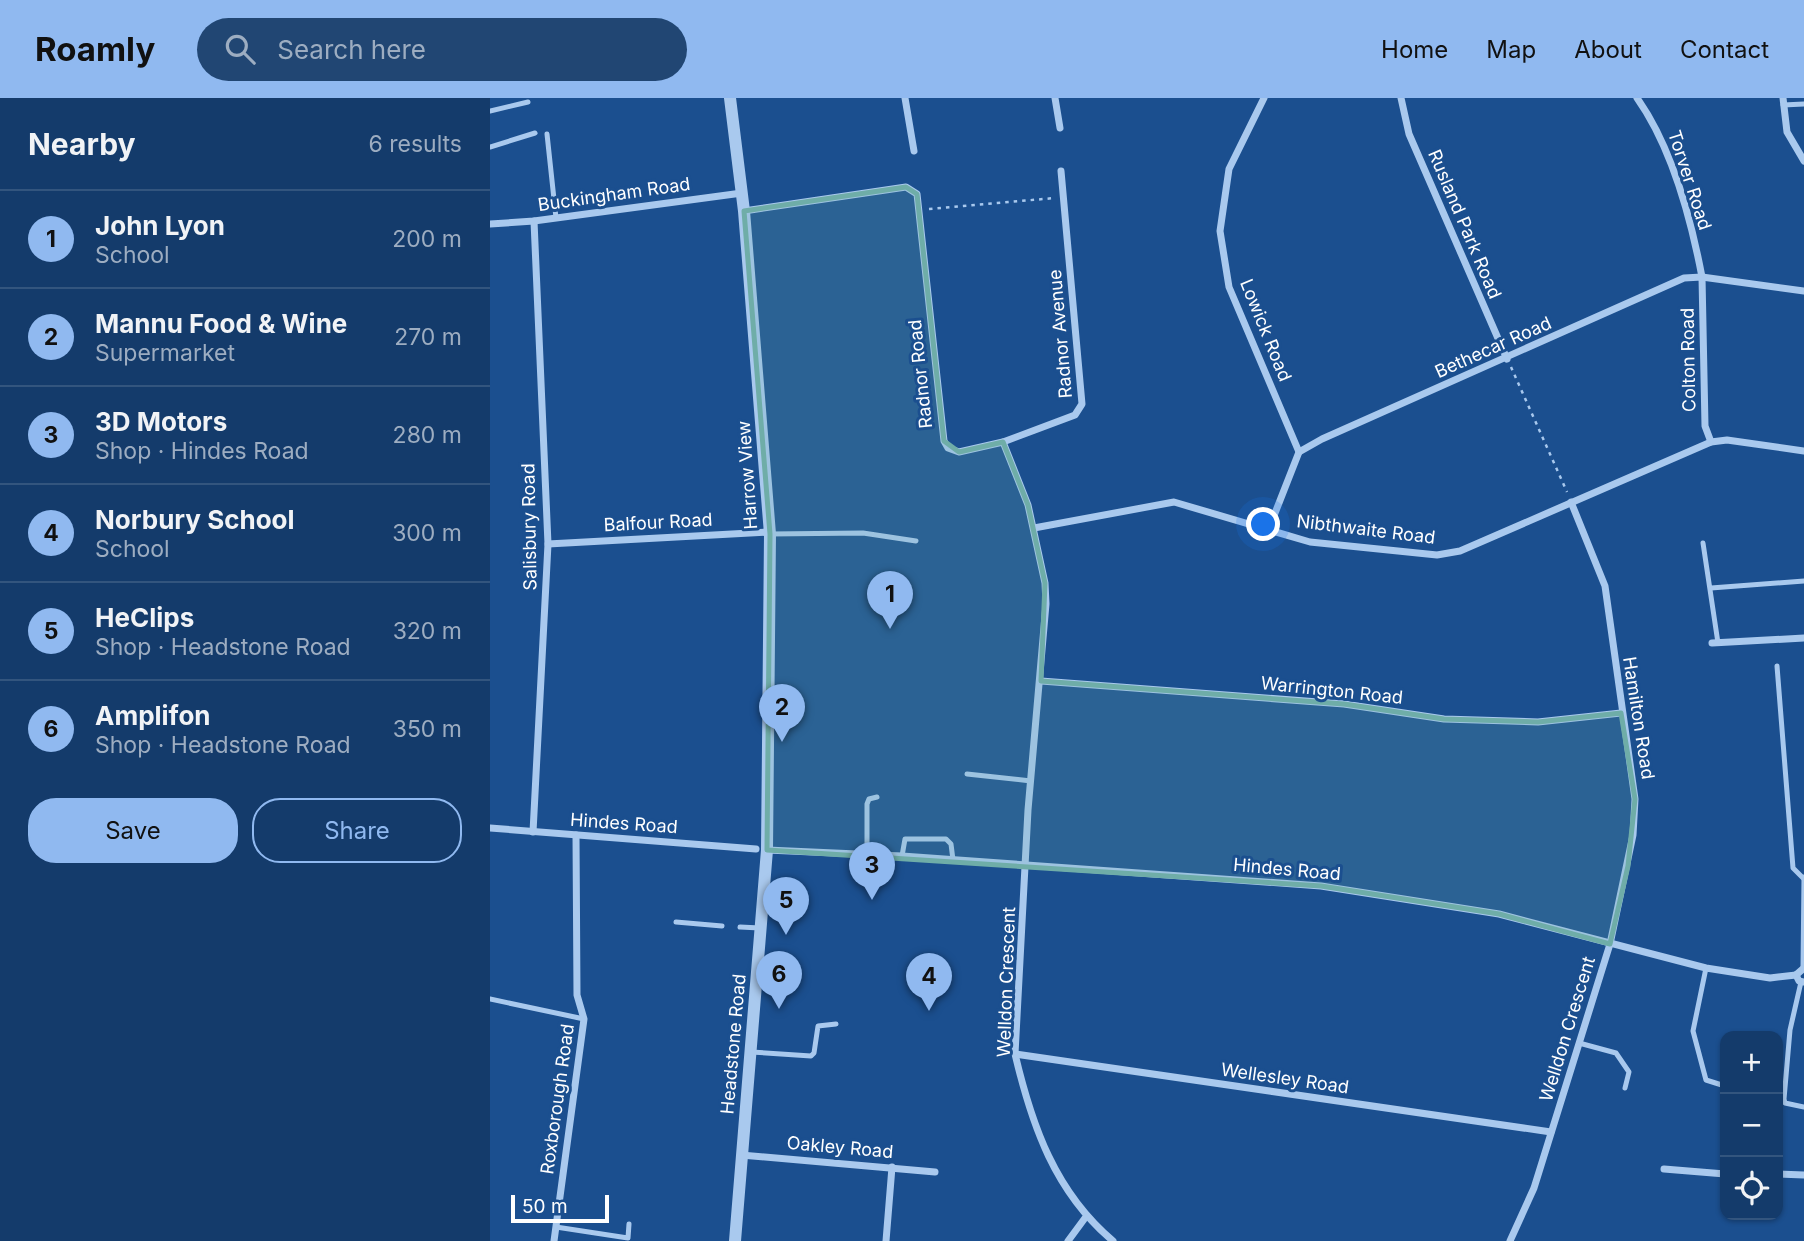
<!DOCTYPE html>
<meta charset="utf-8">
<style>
:root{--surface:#143b6b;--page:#214673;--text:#f1f3f6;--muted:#9dadc1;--line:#33557e;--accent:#90b9f0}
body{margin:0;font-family:Inter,sans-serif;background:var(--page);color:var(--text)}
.controls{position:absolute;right:21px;bottom:21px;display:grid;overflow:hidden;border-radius:14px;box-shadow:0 2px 5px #0004}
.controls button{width:63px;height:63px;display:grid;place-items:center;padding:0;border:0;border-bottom:2px solid var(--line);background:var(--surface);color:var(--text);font:35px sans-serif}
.scale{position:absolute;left:21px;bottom:18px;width:98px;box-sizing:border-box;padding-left:7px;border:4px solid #fff;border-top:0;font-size:19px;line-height:24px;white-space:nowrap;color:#fff;-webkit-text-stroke:5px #1b4f8f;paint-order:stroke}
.you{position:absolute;left:774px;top:427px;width:24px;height:24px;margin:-18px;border:5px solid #fff;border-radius:50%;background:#1a73e8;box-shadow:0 0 0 10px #1a73e833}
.badge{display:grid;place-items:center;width:46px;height:46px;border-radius:50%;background:var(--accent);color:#111;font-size:23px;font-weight:700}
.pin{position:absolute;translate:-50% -58px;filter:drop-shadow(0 2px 4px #0008)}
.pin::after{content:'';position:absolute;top:37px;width:24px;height:21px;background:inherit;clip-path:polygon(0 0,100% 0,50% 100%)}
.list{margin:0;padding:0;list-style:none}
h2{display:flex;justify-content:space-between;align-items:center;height:91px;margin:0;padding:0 28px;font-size:30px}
h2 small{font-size:23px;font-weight:400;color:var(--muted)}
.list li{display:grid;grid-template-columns:46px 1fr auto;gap:21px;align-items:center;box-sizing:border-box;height:98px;padding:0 28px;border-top:2px solid var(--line)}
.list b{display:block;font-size:26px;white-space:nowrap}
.list p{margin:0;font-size:23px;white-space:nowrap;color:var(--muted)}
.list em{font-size:23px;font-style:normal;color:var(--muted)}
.actions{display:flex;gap:14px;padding:21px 28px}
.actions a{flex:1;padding:16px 0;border:2px solid var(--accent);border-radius:28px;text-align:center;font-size:24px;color:var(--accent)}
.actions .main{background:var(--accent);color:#111}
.icon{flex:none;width:38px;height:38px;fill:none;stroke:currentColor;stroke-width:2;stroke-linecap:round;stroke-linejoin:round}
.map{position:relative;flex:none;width:1314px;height:1143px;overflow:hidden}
header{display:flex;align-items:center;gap:42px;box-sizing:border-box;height:98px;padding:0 35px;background:var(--accent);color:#111}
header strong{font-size:33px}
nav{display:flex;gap:38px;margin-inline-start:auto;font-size:24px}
.search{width:490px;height:63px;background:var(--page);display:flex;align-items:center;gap:18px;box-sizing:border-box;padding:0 24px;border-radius:38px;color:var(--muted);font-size:26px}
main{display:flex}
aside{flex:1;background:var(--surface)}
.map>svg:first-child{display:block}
</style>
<header>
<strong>Roamly</strong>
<div class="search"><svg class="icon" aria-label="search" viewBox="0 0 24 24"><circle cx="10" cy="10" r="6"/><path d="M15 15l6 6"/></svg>Search here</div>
<nav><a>Home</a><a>Map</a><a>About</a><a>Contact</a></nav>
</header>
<main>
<aside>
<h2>Nearby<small>6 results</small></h2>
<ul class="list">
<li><span class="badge">1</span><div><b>John Lyon</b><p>School</p></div><em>200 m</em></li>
<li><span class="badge">2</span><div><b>Mannu Food &amp; Wine</b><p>Supermarket</p></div><em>270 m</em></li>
<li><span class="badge">3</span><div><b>3D Motors</b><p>Shop · Hindes Road</p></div><em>280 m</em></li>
<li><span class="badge">4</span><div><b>Norbury School</b><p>School</p></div><em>300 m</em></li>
<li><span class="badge">5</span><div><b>HeClips</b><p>Shop · Headstone Road</p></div><em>320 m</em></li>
<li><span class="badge">6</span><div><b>Amplifon</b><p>Shop · Headstone Road</p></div><em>350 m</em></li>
</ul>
<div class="actions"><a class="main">Save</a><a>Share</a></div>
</aside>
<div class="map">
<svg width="1314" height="1143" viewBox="0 0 1314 1143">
<rect width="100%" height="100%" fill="#1b4f8f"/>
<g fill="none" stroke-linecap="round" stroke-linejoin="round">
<g stroke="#a9c9ee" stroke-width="2.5" stroke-dasharray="3.5 5" stroke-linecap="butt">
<polyline points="439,111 565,100"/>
<polyline points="1021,269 1077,394"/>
</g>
<g stroke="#a9c9ee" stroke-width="5">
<polyline points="1293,7 1314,6"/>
<polyline points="0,13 38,4"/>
<polyline points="57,36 66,120"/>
<polyline points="0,49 45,35"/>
<polyline points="280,436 373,435 426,443"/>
<polyline points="1213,445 1228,545"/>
<polyline points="1221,490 1314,483"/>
<polyline points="1287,568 1303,770 1313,780"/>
<polyline points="477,676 541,683"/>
<polyline points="377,756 377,706 379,701 387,699"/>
<polyline points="412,758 415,741 456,741 461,746 463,762"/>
<polyline points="186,824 232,828"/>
<polyline points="250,829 270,830"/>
<polyline points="1216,870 1203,933 1216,982 1235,988"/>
<polyline points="1313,870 1314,779"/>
<polyline points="1311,884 1300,932 1294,1001 1295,1005 1314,1009"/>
<polyline points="0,901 94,921"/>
<polyline points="1089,945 1126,955 1139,974 1135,990"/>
<polyline points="261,954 321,958 324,955 328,928 346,926"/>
<polyline points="66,1129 138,1140 139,1126"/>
</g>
<g stroke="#a9c9ee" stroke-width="7">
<polyline points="415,0 424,53"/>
<polyline points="565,0 570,30"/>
<polyline points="774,0 739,71 730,133 739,189 809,354 778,433"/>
<polyline points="911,0 919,36 1017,261"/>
<path d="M1147,0C1181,48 1201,121 1212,179L1215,328L1221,344"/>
<polyline points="1293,0 1297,34 1314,63"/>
<path d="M254,113L416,89L427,96L454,343L458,350L469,354L513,344L538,407L555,485L556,506L538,712L525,956C542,1028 565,1094 623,1143"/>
<polyline points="0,126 44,123 252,95"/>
<polyline points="513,344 585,317 592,306 571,73"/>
<polyline points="809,354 832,341 1194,180 1212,179 1314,193"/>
<polyline points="544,430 684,404 820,444 947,457 970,453 1221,344 1237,342 1314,353"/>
<polyline points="58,446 279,434"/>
<polyline points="1222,545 1314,540"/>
<polyline points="551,583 854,606 954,621 1048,624 1131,615"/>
<polyline points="0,730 266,751"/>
<polyline points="43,734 58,446 44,123"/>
<polyline points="277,752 412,758 831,788 1009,816 1216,870 1280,880 1306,877"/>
<polyline points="1306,877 1309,883 1314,884"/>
<polyline points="1306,877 1314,870"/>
<polyline points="525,956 1061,1034"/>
<polyline points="251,1057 445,1074"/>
<polyline points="1174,1071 1235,1076"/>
<polyline points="1288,1076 1314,1077"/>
<polyline points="64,1143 94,921 87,897 86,737"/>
<polyline points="396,1143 402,1069"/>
<polyline points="578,1143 595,1120"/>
<polyline points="1020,1143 1044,1090 1120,846 1143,737 1145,701 1115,488 1081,404"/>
</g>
<polyline stroke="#a9c9ee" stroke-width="12" points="240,0 254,113 280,436 277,752 245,1143"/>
</g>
<path fill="#6fada8" fill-opacity="0.2" stroke="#6fada8" stroke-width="5" stroke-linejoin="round" d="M416,89L427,96L454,343L469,354L513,344L538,407L555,485L551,583L854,606L954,621L1048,624L1131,615L1145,701L1138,768L1120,846L1009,816L831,788L277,752L280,436L254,113Z"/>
<g text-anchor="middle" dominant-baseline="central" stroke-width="6" stroke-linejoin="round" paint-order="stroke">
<g font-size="18" fill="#fff" stroke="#1b4f8f">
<text transform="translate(1200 82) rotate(72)">Torver Road</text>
<text transform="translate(124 96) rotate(-8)">Buckingham Road</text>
<text transform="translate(975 126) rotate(67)">Rusland Park Road</text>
<text transform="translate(776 232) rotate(68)">Lowick Road</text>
<text transform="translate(570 236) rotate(-95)">Radnor Avenue</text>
<text transform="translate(1003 249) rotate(-24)">Bethecar Road</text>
<text transform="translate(1198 262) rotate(-91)">Colton Road</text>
<text transform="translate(430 276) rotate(-96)">Radnor Road</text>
<text transform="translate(257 377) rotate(-94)">Harrow View</text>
<text transform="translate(168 424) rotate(-3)">Balfour Road</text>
<text transform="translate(39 429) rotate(-91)">Salisbury Road</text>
<text transform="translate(876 431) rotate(7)">Nibthwaite Road</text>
<text transform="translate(842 592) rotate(6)">Warrington Road</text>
<text transform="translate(1149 620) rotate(81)">Hamilton Road</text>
<text transform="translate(134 725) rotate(4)">Hindes Road</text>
<text transform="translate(797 771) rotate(5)">Hindes Road</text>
<text transform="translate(516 884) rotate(-88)">Welldon Crescent</text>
<text transform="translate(1077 931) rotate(-73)">Welldon Crescent</text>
<text transform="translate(243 946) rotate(-85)">Headstone Road</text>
<text transform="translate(795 980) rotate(8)">Wellesley Road</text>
<text transform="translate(67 1001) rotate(-82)">Roxborough Road</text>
<text transform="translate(350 1049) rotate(5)">Oakley Road</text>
</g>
</g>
</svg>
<div class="controls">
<button>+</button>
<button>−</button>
<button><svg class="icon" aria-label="locate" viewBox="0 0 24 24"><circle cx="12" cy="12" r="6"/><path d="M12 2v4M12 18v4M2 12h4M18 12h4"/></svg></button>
</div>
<div class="scale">50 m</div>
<div class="you"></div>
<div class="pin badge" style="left:400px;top:531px">1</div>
<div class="pin badge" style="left:292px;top:644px">2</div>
<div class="pin badge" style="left:382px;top:802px">3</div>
<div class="pin badge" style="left:439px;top:913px">4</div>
<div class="pin badge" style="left:296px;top:837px">5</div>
<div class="pin badge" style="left:289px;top:911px">6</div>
</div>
</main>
